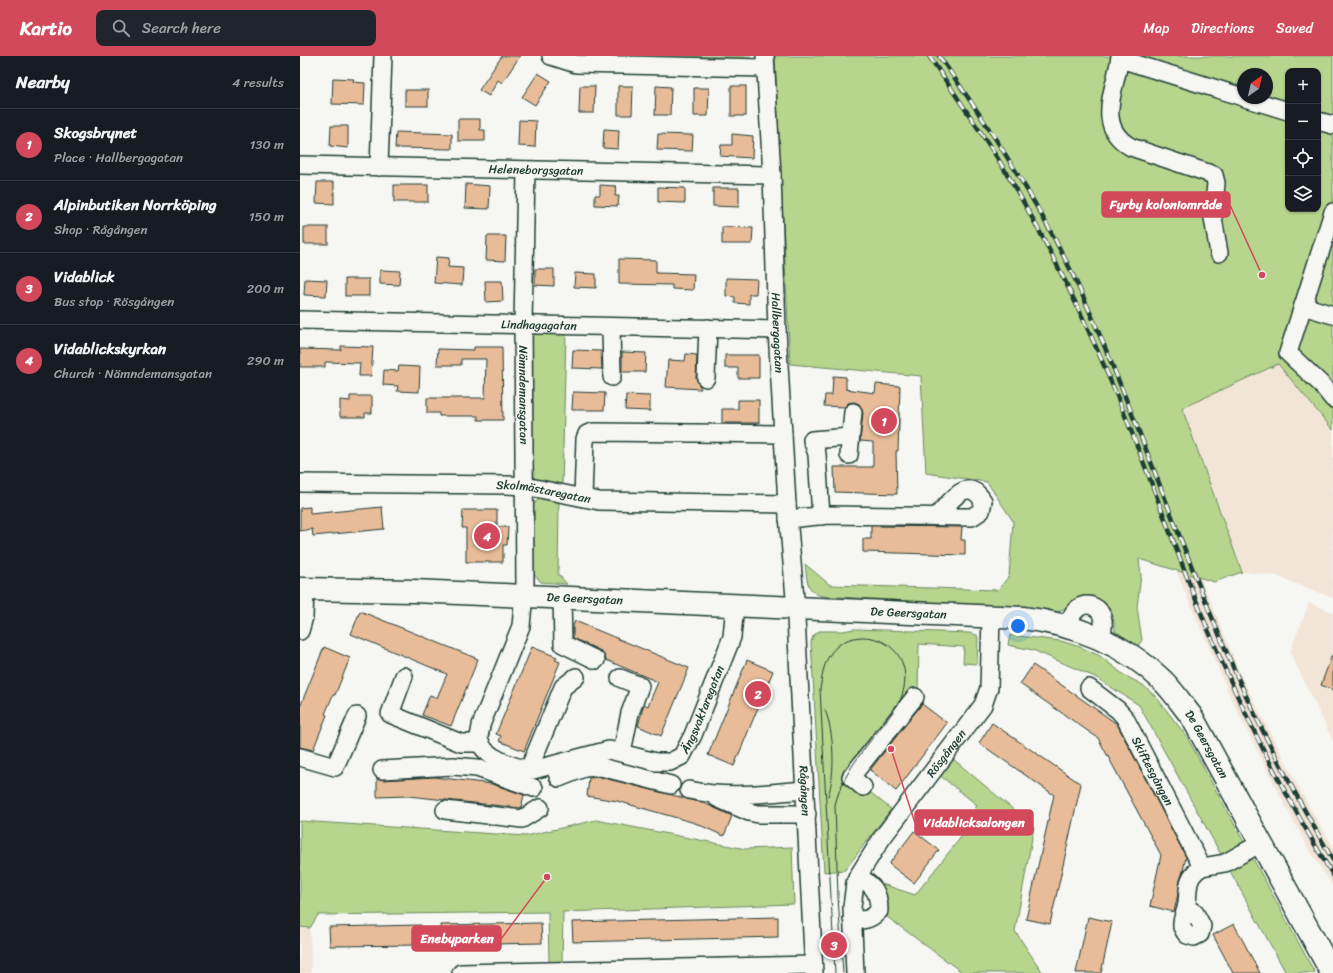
<!DOCTYPE html>
<meta charset="utf-8">
<style>
:root{--surface:#171b24;--page:#20242c;--text:#f1f3f6;--muted:#9ea1a6;--line:#363941;--accent:#d1495b}
body{margin:0;font-family:Sriracha,sans-serif;background:var(--page);color:var(--text)}
.controls{position:absolute;right:12px;top:12px;display:grid;overflow:hidden;border-radius:8px;box-shadow:0 1px 3px #0004}
.controls button{width:36px;height:36px;display:grid;place-items:center;padding:0;border:0;border-bottom:1px solid var(--line);background:var(--surface);color:var(--text);font:20px sans-serif}
.compass{position:absolute;left:937px;top:12px;width:36px;height:36px;border-radius:50%;background:var(--surface);box-shadow:0 1px 3px #0004;rotate:34deg}
.you{position:absolute;left:718px;top:570px;width:14px;height:14px;margin:-10px;border:3px solid #fff;border-radius:50%;background:#1a73e8;box-shadow:0 0 0 6px #1a73e833}
.badge{display:grid;place-items:center;width:26px;height:26px;border-radius:50%;background:var(--accent);color:#fff;font-size:13px;font-weight:700}
.pin{position:absolute;translate:-50% -50%;border:2px solid #fff;box-shadow:0 1px 4px #0006}
.list{margin:0;padding:0;list-style:none}
h2{display:flex;justify-content:space-between;align-items:center;height:52px;margin:0;padding:0 16px;font-size:17px}
h2 small{font-size:13px;font-weight:400;color:var(--muted)}
.list li{display:grid;grid-template-columns:26px 1fr auto;gap:12px;align-items:center;box-sizing:border-box;height:72px;padding:0 16px;border-top:1px solid var(--line)}
.list b{display:block;font-size:15px;white-space:nowrap}
.list p{margin:0;font-size:13px;white-space:nowrap;color:var(--muted)}
.list em{font-size:13px;font-style:normal;color:var(--muted)}
.icon{flex:none;width:22px;height:22px;fill:none;stroke:currentColor;stroke-width:2;stroke-linecap:round;stroke-linejoin:round}
.map{position:relative;flex:none;width:1033px;height:917px;overflow:hidden}
header{display:flex;align-items:center;gap:24px;box-sizing:border-box;height:56px;padding:0 20px;background:var(--accent);color:#fff}
header strong{font-size:19px}
nav{display:flex;gap:22px;margin-inline-start:auto;font-size:14px}
.search{width:280px;height:36px;background:var(--page);display:flex;align-items:center;gap:10px;box-sizing:border-box;padding:0 14px;border-radius:8px;color:var(--muted);font-size:15px}
main{display:flex}
aside{flex:1;background:var(--surface)}
.map>svg:first-child{display:block}
</style>
<header>
<strong>Kartio</strong>
<div class="search"><svg class="icon" aria-label="search" viewBox="0 0 24 24"><circle cx="10" cy="10" r="6"/><path d="M15 15l6 6"/></svg>Search here</div>
<nav><a>Map</a><a>Directions</a><a>Saved</a></nav>
</header>
<main>
<aside>
<h2>Nearby<small>4 results</small></h2>
<ul class="list">
<li><span class="badge">1</span><div><b>Skogsbrynet</b><p>Place · Hallbergagatan</p></div><em>130 m</em></li>
<li><span class="badge">2</span><div><b>Alpinbutiken Norrköping</b><p>Shop · Rågången</p></div><em>150 m</em></li>
<li><span class="badge">3</span><div><b>Vidablick</b><p>Bus stop · Rösgången</p></div><em>200 m</em></li>
<li><span class="badge">4</span><div><b>Vidablickskyrkan</b><p>Church · Nämndemansgatan</p></div><em>290 m</em></li>
</ul>
</aside>
<div class="map">
<svg width="1033" height="917" viewBox="0 0 1033 917">
<rect width="100%" height="100%" fill="#f6f6f2"/>
<filter id="ink" filterUnits="userSpaceOnUse"><feTurbulence type="fractalNoise" baseFrequency=".025" numOctaves="2"/><feDisplacementMap in="SourceGraphic" scale="8" xChannelSelector="R" yChannelSelector="G"/><feConvolveMatrix kernelMatrix="1 2 1 2 8 2 1 2 1" color-interpolation-filters="sRGB"/></filter>
<g filter="url(#ink)">
<g fill="#f2e5d7">
<polygon points="978,308 1033,374 1033,542 974,519 942,516 882,352"/>
<polygon points="852,449 897,513 943,624 1011,754 1033,790 1033,830 1008,792 980,740 929,638 880,524"/>
<polygon points="1009,547 1033,556 1033,685 990,596"/>
<polygon points="0,871 10,872 11,917 0,917"/>
</g>
<g fill="#b7d58d" stroke="#6b8960" fill-rule="evenodd">
<polygon points="356,0 451,0 446,4"/>
<path d="M475,0H1033V374L978,308L882,352L942,516L914,526L839,503L841,519L837,551L842,584L838,590L815,575C814,569 814,562 812,557C807,543 791,538 778,543C770,546 766,553 757,556C748,558 735,553 726,552L523,540C506,537 507,523 505,508L530,529L698,534L709,520L713,465L687,426L626,417L621,320L490,308ZM988,15H1018V153H988ZM943,18H967V42H943Z"/>
<polygon points="236,276 266,277 262,431 238,427 233,421 231,284"/>
<polygon points="243,442 259,446 258,518 267,528 241,526 233,517 233,450 238,443"/>
<polygon points="554,573 669,577 677,579 678,583 677,608 663,607 664,591 619,588 618,633 551,721 591,753 545,814 524,816 511,586 513,580 519,575 543,575"/>
<polygon points="710,579 761,585 780,591 800,600 824,619 843,629 857,642 887,681 1015,917 986,917 839,649 795,621 733,594 708,589"/>
<polygon points="646,697 734,771 715,875 743,917 663,917 579,855 558,820 615,839 665,776 677,749 633,714"/>
<polygon points="296,764 446,793 492,791 494,848 263,856 262,907 249,907 248,856 18,859 10,872 0,871 0,765 226,780"/>
</g>
<g fill="#e9bc99" stroke="#1f3d34">
<polygon points="202,0 220,0 202,27 198,24 189,40 179,34"/>
<polygon points="238,17 251,25 235,49 222,41"/>
<polygon points="33,22 54,23 53,26 65,27 64,49 32,48"/>
<polygon points="280,30 295,30 294,57 279,57"/>
<polygon points="318,30 333,30 332,59 318,59"/>
<polygon points="356,30 371,31 370,59 355,59"/>
<rect x="431" y="30" width="15" height="30"/>
<polygon points="394,32 409,32 408,60 394,60"/>
<rect x="105" y="34" width="23" height="16"/>
<polygon points="158,63 180,63 180,74 185,74 185,85 158,85"/>
<polygon points="219,64 236,65 235,91 218,90"/>
<polygon points="31,70 48,70 48,92 30,90"/>
<polygon points="304,73 319,74 318,93 303,92"/>
<polygon points="96,76 152,78 152,93 95,92"/>
<polygon points="358,78 393,79 392,95 357,94"/>
<polygon points="432,78 453,80 452,102 420,100 421,89 432,89"/>
<polygon points="17,126 34,126 34,148 16,147"/>
<polygon points="166,128 190,130 189,153 165,152"/>
<rect x="94" y="129" width="34" height="17"/>
<polygon points="300,129 316,130 315,140 319,140 318,150 295,149 295,139 300,139"/>
<polygon points="358,131 385,132 385,147 358,146"/>
<polygon points="413,132 439,132 439,151 413,150"/>
<rect x="4" y="171" width="24" height="17"/>
<polygon points="422,171 453,172 452,188 422,188"/>
<polygon points="187,180 206,180 205,205 186,204"/>
<polygon points="136,201 149,202 148,211 163,212 162,229 134,227"/>
<polygon points="319,203 356,204 356,217 394,218 393,234 372,233 372,229 319,228"/>
<polygon points="235,213 254,213 254,230 235,229"/>
<polygon points="80,214 100,215 99,229 80,228"/>
<polygon points="275,217 296,218 296,232 274,231"/>
<polygon points="426,222 457,223 456,238 449,238 449,248 435,247 435,241 426,240"/>
<polygon points="5,223 27,224 26,240 4,239"/>
<rect x="45" y="223" width="24" height="17"/>
<polygon points="185,225 202,225 203,245 186,246"/>
<polygon points="41,290 73,291 71,320 59,320 60,307 25,306 25,311 0,311 0,293 41,294"/>
<polygon points="174,291 202,291 203,364 178,364 178,360 139,360 139,357 127,357 127,342 185,342 186,303 161,303 161,309 137,309 138,293 174,294"/>
<polygon points="273,294 301,295 302,313 272,312"/>
<polygon points="322,296 346,297 345,316 322,316"/>
<polygon points="386,298 397,299 396,322 401,333 366,331 368,304 385,305"/>
<polygon points="425,299 459,299 459,322 438,322 438,312 425,312"/>
<polygon points="99,310 120,311 119,336 97,335 98,330 83,329 84,314 98,315"/>
<polygon points="533,320 546,321 546,333 575,337 576,328 600,330 598,395 596,395 597,438 535,436 534,411 573,411 573,386 560,385 563,357 559,348 554,346 548,347 545,351 524,350 525,339 532,339"/>
<polygon points="273,336 305,337 304,354 272,354"/>
<polygon points="326,339 350,340 350,355 325,354"/>
<polygon points="50,340 72,340 72,357 65,357 65,361 40,361 40,344 50,345"/>
<polygon points="438,344 459,344 459,367 422,367 422,353 438,353"/>
<polygon points="10,451 10,458 82,451 84,473 13,480 12,473 0,475 0,452"/>
<polygon points="163,454 197,454 197,471 208,471 207,489 203,489 203,506 166,506 166,472 162,472"/>
<polygon points="571,470 662,471 661,484 665,484 665,499 563,496 563,483 571,483"/>
<polygon points="60,555 178,603 151,670 122,659 130,639 137,642 147,618 51,578"/>
<polygon points="275,565 389,612 361,680 338,670 344,648 348,650 358,626 306,604 304,599 301,595 273,582 273,570"/>
<polygon points="24,591 50,602 35,639 33,639 25,658 27,659 13,694 0,691 0,651"/>
<polygon points="232,591 257,601 255,604 260,606 224,695 199,685 201,680 196,678"/>
<polygon points="1032,599 1033,599 1033,634 1021,629"/>
<polygon points="447,604 473,615 434,710 408,699"/>
<polygon points="733,609 817,668 886,801 874,856 850,850 861,799 798,682 720,628"/>
<polygon points="622,648 647,667 596,735 570,714"/>
<polygon points="692,667 781,728 750,868 726,863 754,739 679,687"/>
<polygon points="134,721 192,728 224,739 221,752 108,740 77,741 77,722 83,724"/>
<polygon points="300,721 404,747 432,760 424,780 395,767 317,745 287,740 289,722"/>
<polygon points="614,775 639,794 614,827 589,808"/>
<polygon points="478,861 478,881 273,886 272,866"/>
<polygon points="788,861 812,866 801,917 776,917"/>
<polygon points="241,867 242,887 142,889 141,869"/>
<polygon points="934,868 960,917 933,917 913,879"/>
<polygon points="121,869 121,889 30,890 29,871"/>
</g>
<g fill="none" stroke-linecap="round" stroke-linejoin="round">
<defs>
<g id="minor">
<polyline points="251,0 276,8 465,12"/>
<path id="s1" d="M465,0L472,119L477,274L487,448L495,542L514,917"/>
<path d="M820,0C817,31 793,70 831,91L914,119L916,127L913,162L919,197"/>
<polyline points="820,3 943,41"/>
<polyline points="945,42 988,55"/>
<polyline points="1018,65 1033,69"/>
<path id="s2" d="M0,109L472,119"/>
<polyline points="79,111 83,0"/>
<path id="s3" d="M226,114L223,269L225,527L221,570L181,669C181,673 179,678 179,682C181,702 217,712 233,714L309,694L356,706H370L382,700L393,679L432,581L435,549"/>
<polyline points="1033,156 988,297 1021,328 1033,343"/>
<polyline points="1003,250 1033,259"/>
<path id="s4" d="M0,264L477,274"/>
<polyline points="311,271 312,321"/>
<polyline points="406,322 408,272"/>
<polyline points="549,399 553,356"/>
<path id="s5" d="M0,427L207,429L225,430L299,445L487,448"/>
<polyline points="283,442 285,383 287,378 293,376 483,378"/>
<polyline points="521,460 517,398 512,384 550,381"/>
<path d="M488,463L528,459L672,461L681,455L683,445C667,419 651,445 637,460"/>
<polyline points="262,541 263,588 296,604"/>
<path d="M767,569C770,564 772,557 777,553C787,544 801,551 803,564C804,570 802,577 802,583"/>
<polyline points="0,575 4,561 5,533"/>
<polyline points="104,620 90,658 161,687 181,687"/>
<polyline points="320,622 340,630 330,657 322,696"/>
<path id="s6" d="M789,632L818,654L825,662L902,811L925,807L961,787"/>
<polyline points="0,701 35,711 57,660"/>
<polyline points="254,709 259,722 284,712 301,711 371,729"/>
<polyline points="229,713 263,631 276,621"/>
<polyline points="82,714 153,710 177,712 234,732"/>
<polyline points="563,731 551,721 615,641"/>
<path d="M389,734C429,743 465,737 505,734"/>
<polyline points="417,742 449,756 458,758 507,758"/>
<polyline points="145,754 222,763 240,752"/>
<path d="M886,851L895,857L902,870L900,878L894,881L887,879C885,877 883,873 882,871C881,865 884,858 886,853C890,837 883,822 902,811"/>
<path d="M552,863C564,865 570,864 579,855C579,836 574,830 558,820"/>
<polyline points="161,917 513,909"/>
<path id="s7" d="M555,917L552,851L555,827L558,820L582,782L683,649L689,632L691,561"/>
</g>
<g id="major">
<path id="s8" d="M0,533L113,535L723,562C775,568 825,588 863,625C874,636 883,650 892,661L1032,917"/>
</g>
</defs>
<use href="#minor" stroke="#1f3d34" stroke-width="20"/>
<use href="#major" stroke="#1f3d34" stroke-width="25"/>
<use href="#minor" stroke="#f6f6f2" stroke-width="17"/>
<use href="#major" stroke="#f6f6f2" stroke-width="22"/>
<g stroke="#1f3d34" stroke-width="1">
<path d="M525,654C534,676 536,717 528,740"/>
<path d="M535,917L520,633C522,622 523,610 529,600C553,560 626,587 599,647C577,680 544,710 535,749L538,841L543,917"/>
</g>
<defs>
<g id="rail">
<path d="M629,0C652,34 676,68 698,103C743,176 781,254 814,333C847,410 874,491 906,569C942,655 984,739 1033,819"/>
<path d="M639,0C692,74 743,153 781,236C838,362 881,494 937,620C965,683 998,744 1033,804"/>
</g>
</defs>
<use href="#rail" stroke="#1f3d34" stroke-width="4.5"/>
<use href="#rail" stroke="#f6f6f2" stroke-width="3" stroke-dasharray="9" stroke-linecap="butt"/>
</g>
</g>
<g text-anchor="middle" dominant-baseline="central" stroke-width="3.5" stroke-linejoin="round" paint-order="stroke">
<g font-size="12" fill="#1f3d34" stroke="#f6f6f2">
<text stroke="none"><textPath href="#s2" startOffset="236">Heleneborgsgatan</textPath></text>
<text stroke="none"><textPath href="#s4" startOffset="239">Lindhagagatan</textPath></text>
<text stroke="none"><textPath href="#s1" startOffset="277">Hallbergagatan</textPath></text>
<text stroke="none"><textPath href="#s3" startOffset="225">Nämndemansgatan</textPath></text>
<text stroke="none"><textPath href="#s5" startOffset="244">Skolmästaregatan</textPath></text>
<text stroke="none"><textPath href="#s8" startOffset="285">De Geersgatan</textPath></text>
<text stroke="none"><textPath href="#s8" startOffset="609">De Geersgatan</textPath></text>
<text stroke="none"><textPath href="#s3" startOffset="848">Ängsvaktaregatan</textPath></text>
<text stroke="none"><textPath href="#s8" startOffset="957">De Geersgatan</textPath></text>
<text stroke="none"><textPath href="#s7" startOffset="249">Rösgången</textPath></text>
<text stroke="none"><textPath href="#s6" startOffset="107">Skiftesgången</textPath></text>
<text stroke="none"><textPath href="#s1" startOffset="736">Rågången</textPath></text>
</g>
</g>
<path fill="none" stroke="#d1495b" stroke-width="1.5" d="M962 219L930 149M591 693L615 767M247 821L201 883"/>
<g fill="#d1495b" stroke="#f6f6f2" stroke-width="1.5">
<circle cx="962" cy="219" r="4"/>
<circle cx="591" cy="693" r="4"/>
<circle cx="247" cy="821" r="4"/>
</g>
<g fill="#d1495b" stroke="#d1495b" stroke-width="1.5">
<rect x="802" y="136" width="128" height="25" rx="4"/>
<rect x="615" y="754" width="118" height="25" rx="4"/>
<rect x="112" y="870" width="89" height="25" rx="4"/>
</g>
<g font-size="13" text-anchor="middle" font-weight="bold" fill="#fff">
<text x="866" y="153">Fyrby koloniområde</text>
<text x="674" y="771">Vidablicksalongen</text>
<text x="157" y="887">Enebyparken</text>
</g>
</svg>
<div class="controls">
<button>+</button>
<button>−</button>
<button><svg class="icon" aria-label="locate" viewBox="0 0 24 24"><circle cx="12" cy="12" r="6"/><path d="M12 2v4M12 18v4M2 12h4M18 12h4"/></svg></button>
<button><svg class="icon" aria-label="layers" viewBox="0 0 24 24"><path d="M12 4l9 5-9 5-9-5zM3 14l9 5 9-5"/></svg></button>
</div>
<svg class="compass" viewBox="-18 -18 36 36"><path d="M0-13l5 13h-10z" fill="#e53935"/><path d="M0 13l5-13h-10z" fill="#9ea1a6"/></svg>
<div class="you"></div>
<div class="pin badge" style="left:584px;top:365px">1</div>
<div class="pin badge" style="left:458px;top:638px">2</div>
<div class="pin badge" style="left:534px;top:889px">3</div>
<div class="pin badge" style="left:187px;top:480px">4</div>
</div>
</main>
